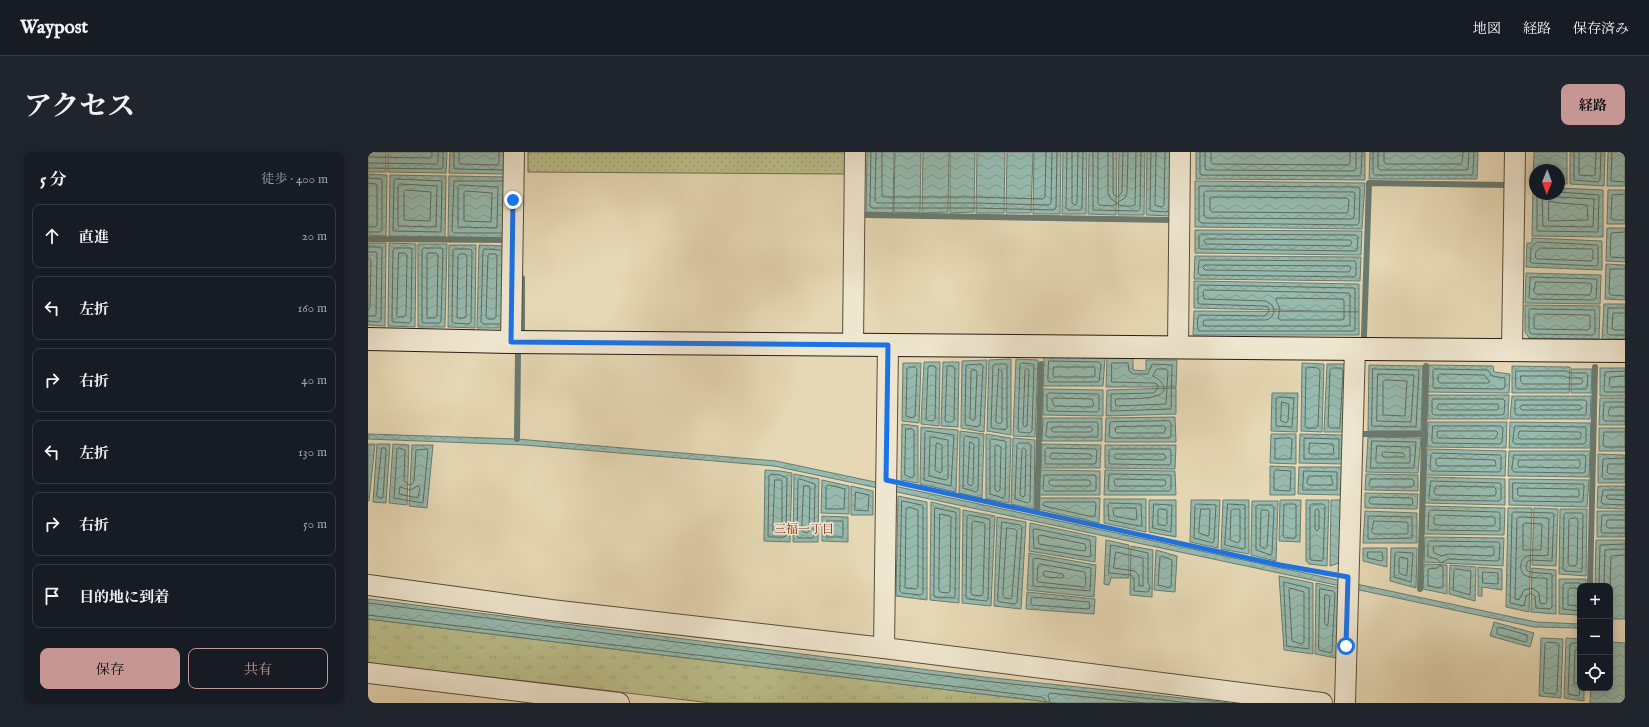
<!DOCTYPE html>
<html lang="ja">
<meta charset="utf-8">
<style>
:root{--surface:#171b24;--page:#20242c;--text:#f1f3f6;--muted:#9ea1a6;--line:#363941;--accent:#c59692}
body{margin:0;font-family:"IM FELL English","Noto Serif JP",serif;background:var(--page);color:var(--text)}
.controls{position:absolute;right:12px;bottom:12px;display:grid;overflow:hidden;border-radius:8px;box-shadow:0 2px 10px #0003}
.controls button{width:36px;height:36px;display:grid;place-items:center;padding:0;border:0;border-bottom:1px solid var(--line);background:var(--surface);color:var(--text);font:20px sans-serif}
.compass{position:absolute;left:1161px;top:12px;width:36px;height:36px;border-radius:50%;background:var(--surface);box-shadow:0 2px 10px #0003;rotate:181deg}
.stop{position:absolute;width:12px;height:12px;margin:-9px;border:3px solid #1a73e8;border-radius:50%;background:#fff}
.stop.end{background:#1a73e8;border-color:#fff;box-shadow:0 1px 4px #0008}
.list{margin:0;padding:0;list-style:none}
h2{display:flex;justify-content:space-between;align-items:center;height:52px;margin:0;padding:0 16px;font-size:17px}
h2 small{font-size:13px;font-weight:400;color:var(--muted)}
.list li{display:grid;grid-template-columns:26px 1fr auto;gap:12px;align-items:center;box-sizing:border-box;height:64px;margin:0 8px 8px;padding:0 8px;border:1px solid var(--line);border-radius:8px}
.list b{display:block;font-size:15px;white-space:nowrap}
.list em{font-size:13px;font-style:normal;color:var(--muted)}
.actions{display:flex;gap:8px;padding:12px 16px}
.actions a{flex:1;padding:9px 0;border:1px solid var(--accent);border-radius:8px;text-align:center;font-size:14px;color:var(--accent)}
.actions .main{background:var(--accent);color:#111}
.icon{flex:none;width:22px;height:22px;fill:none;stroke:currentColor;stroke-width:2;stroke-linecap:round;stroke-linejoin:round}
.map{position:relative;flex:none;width:1257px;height:551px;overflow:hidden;border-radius:8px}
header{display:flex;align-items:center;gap:24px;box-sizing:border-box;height:56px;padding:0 20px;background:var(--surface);border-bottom:1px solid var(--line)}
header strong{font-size:19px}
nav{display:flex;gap:22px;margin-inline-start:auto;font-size:14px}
.intro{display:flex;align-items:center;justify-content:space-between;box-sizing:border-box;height:96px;padding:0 24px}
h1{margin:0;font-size:28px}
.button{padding:10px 18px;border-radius:8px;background:var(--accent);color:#111;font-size:14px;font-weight:700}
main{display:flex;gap:24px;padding:0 24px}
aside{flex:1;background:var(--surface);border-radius:8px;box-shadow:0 2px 10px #0003}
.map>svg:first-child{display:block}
</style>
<header>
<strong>Waypost</strong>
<nav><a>地図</a><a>経路</a><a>保存済み</a></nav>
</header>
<div class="intro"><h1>アクセス</h1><a class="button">経路</a></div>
<main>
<aside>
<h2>5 分<small>徒歩 · 400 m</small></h2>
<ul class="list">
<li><svg class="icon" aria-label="ahead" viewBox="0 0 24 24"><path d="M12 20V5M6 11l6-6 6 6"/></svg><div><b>直進</b></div><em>20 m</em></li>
<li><svg class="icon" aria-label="left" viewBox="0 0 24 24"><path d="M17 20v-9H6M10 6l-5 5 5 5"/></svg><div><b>左折</b></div><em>160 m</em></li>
<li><svg class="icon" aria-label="right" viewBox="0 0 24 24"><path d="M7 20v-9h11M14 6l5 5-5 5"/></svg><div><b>右折</b></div><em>40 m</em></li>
<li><svg class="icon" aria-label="left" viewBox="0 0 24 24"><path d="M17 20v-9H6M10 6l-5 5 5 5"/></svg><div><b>左折</b></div><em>130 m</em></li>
<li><svg class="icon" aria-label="right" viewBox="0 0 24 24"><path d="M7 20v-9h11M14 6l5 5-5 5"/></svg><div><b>右折</b></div><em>50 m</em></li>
<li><svg class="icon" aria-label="arrive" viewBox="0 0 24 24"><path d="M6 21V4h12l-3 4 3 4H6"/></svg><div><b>目的地に到着</b></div></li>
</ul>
<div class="actions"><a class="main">保存</a><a>共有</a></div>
</aside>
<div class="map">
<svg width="1257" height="551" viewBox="0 0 1257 551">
<defs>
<pattern id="grass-tufts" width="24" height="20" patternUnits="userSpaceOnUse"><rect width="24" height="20" fill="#babd8a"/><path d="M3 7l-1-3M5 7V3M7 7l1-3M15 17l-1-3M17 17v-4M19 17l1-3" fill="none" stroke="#a0a276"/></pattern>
<pattern id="park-dots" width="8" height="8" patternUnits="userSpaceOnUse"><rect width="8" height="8" fill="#babd8a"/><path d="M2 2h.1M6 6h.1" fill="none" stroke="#a0a276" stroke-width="1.8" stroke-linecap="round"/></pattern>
<pattern id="water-waves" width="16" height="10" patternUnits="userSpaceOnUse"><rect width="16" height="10" fill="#96baae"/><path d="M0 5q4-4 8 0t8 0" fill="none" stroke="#819f95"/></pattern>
</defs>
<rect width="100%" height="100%" fill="#e6d8b5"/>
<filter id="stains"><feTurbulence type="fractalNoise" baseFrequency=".005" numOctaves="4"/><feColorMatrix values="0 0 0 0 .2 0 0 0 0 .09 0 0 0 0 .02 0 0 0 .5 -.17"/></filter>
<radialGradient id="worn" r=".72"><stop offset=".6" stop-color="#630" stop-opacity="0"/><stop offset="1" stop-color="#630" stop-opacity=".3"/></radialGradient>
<polygon fill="url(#grass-tufts)" stroke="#716d4e" points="0,467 614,542 689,551 343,551 167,530 0,512"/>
<polygon fill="url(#park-dots)" stroke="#716d4e" points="160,0 477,0 477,22 160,20"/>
<g fill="url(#water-waves)" stroke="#6a7b70">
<rect x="0" y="0" width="18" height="20"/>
<polygon points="20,0 79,0 78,21 20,20"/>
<polygon points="82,0 140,0 140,22 81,21"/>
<polygon points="499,0 526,0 525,61 498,60"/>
<polygon points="527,0 553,0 552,61 526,60"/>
<polygon points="555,0 581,0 580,60 554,61"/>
<polygon points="582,0 607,0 606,60 582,61"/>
<polygon points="609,0 637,0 636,61 608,61"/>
<polygon points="639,0 665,0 663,61 638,61"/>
<polygon points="666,0 693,0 692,62 665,62"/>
<polygon points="695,0 719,0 718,62 694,62"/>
<polygon points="721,0 749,0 748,63 720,62"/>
<polygon points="751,0 777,0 776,63 750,63"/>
<polygon points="779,0 806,0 804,64 778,63"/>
<polygon points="828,0 997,0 997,28 828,27"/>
<polygon points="1002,0 1110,0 1109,27 1001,27"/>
<polygon points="1166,0 1199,0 1199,32 1191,32 1191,18 1167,18 1167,31 1165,31"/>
<polygon points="1202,0 1237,0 1236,34 1202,32"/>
<polygon points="1240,0 1257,0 1257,34 1239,34"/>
<polygon points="0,22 19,23 18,84 0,83"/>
<polygon points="22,23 78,24 77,85 21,84"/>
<polygon points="81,24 140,25 138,86 80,85"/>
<polygon points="827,29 997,31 994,77 827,75"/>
<polygon points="1165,35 1167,35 1167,42 1191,42 1191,36 1235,38 1235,85 1164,84"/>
<polygon points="1240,38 1257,38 1257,72 1239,72"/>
<polygon points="1239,76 1257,76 1257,110 1238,109"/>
<polygon points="827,78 994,79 993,103 827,101"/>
<polygon points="1164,86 1234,89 1234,118 1158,115 1159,91 1164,91"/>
<polygon points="0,91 18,91 17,174 0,173"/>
<polygon points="21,91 48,92 47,175 20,174"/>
<polygon points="50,92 79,92 77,175 50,175"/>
<polygon points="81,93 108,93 107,176 80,175"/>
<polygon points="111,93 139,94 137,176 109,176"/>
<polygon points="827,104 993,105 992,129 826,127"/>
<polygon points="1238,112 1257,113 1257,148 1237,147"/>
<polygon points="1158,121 1233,123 1232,152 1157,151"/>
<polygon points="826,129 991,132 991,160 826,156"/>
<polygon points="1236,152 1257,152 1257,187 1234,187"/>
<polygon points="1157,153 1232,154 1231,187 1161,186 1157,180"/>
<polygon points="826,159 991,160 991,183 825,183"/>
<polygon points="676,205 737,206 735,234 675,234"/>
<polygon points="739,206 765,206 765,218 778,219 778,208 809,208 808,235 738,235"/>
<polygon points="643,207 643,283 619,279 621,208"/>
<polygon points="648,207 670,208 667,285 645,284"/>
<polygon points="619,208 616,280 593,276 594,209"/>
<polygon points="556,210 572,210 571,274 553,272"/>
<polygon points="575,210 591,210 590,275 573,274"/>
<polygon points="535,211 553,211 551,271 534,269"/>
<polygon points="934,211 956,212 954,280 933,279"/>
<polygon points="959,212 976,212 979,216 976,280 956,280"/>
<polygon points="1001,213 1055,214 1053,279 1000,279"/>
<polygon points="1061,213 1125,214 1126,220 1142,222 1141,241 1060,240"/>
<polygon points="1144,214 1202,215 1201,241 1144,241"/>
<rect x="1232" y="216" width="25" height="28"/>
<polygon points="1203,217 1224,217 1223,241 1203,241"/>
<polygon points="808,236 808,262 738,264 739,238"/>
<polygon points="675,237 735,238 735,264 675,263"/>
<polygon points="904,241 930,241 929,280 903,279"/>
<polygon points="1060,243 1141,243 1140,267 1060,267"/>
<polygon points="1144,244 1223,244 1222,267 1142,267"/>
<polygon points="1232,246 1257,246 1257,273 1231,273"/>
<polygon points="807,265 808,290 737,290 738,266"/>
<polygon points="675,266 734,266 734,289 674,289"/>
<polygon points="1060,270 1139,270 1138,296 1059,295"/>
<polygon points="1142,270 1223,271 1222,296 1141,296"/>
<polygon points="534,272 550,274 550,331 533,328"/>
<polygon points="553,275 590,278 588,340 552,332"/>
<rect x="1231" y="276" width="26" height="23"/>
<polygon points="592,279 616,282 614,346 591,341"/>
<polygon points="0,282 149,287 408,309 1168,470 1212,472 1212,476 1166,475 406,314 156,293 0,287"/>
<polygon points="618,282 643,286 641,351 618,347"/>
<polygon points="903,282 928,282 928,312 902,311"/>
<polygon points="932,282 976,283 975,312 931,311"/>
<polygon points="1000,285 1053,286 1050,321 998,320"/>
<polygon points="645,286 667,288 666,357 643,352"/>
<polygon points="0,292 7,292 1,349 0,349"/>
<polygon points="9,292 22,292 18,351 5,350"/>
<polygon points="25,292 41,293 39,353 21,351"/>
<polygon points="674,292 733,293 732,316 673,316"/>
<polygon points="44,293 65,293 59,356 41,354"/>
<polygon points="737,293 808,293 807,317 737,316"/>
<polygon points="1059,297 1138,299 1137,324 1058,323"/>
<polygon points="1141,299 1222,299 1221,325 1140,324"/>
<polygon points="1230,302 1257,303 1257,331 1230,331"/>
<polygon points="902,314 927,315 927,343 902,343"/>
<polygon points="931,315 974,315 973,343 930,342"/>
<polygon points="397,318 412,319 424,321 422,390 396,389"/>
<polygon points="672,318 732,319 732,343 671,343"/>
<polygon points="737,318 807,319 808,343 736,343"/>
<polygon points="426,322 451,327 450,390 425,390"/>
<polygon points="998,322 1050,323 1050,339 997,338"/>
<polygon points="1058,325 1137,327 1137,353 1057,351"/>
<polygon points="1141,327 1221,328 1219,355 1141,353"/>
<polygon points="454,328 481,334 481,362 453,361"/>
<polygon points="483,334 505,339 505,363 483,363"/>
<polygon points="1230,334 1257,334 1257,357 1229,356"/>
<polygon points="997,341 1050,342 1049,357 997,356"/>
<polygon points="530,344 559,350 559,448 528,444"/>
<polygon points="671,346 732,346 731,371 670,357"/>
<polygon points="736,347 778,347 778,380 736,371"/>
<polygon points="781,348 808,348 808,385 781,380"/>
<polygon points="823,348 852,348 850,396 822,390"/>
<polygon points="855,348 881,348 881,402 853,397"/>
<polygon points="912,348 933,348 932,390 911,389"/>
<polygon points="938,348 961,348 959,414 941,412 938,409"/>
<polygon points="963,348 974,348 971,411 962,414"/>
<polygon points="884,349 910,349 908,409 883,403"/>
<polygon points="563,350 592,357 591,451 562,448"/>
<polygon points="1057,354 1137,356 1136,383 1056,382"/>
<polygon points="1140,356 1164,356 1161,460 1138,455"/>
<polygon points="1166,356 1190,357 1188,414 1164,413"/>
<polygon points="1192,357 1219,357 1218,424 1191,422"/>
<polygon points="595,358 627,364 623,454 594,451"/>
<polygon points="997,359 1049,361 1049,391 995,391"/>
<rect x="1229" y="359" width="28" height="26"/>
<polygon points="454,364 480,365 480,390 454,389"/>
<polygon points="629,365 658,370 653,457 626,454"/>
<polygon points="662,371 728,385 727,410 661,399"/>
<polygon points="1057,385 1136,386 1135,414 1056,410"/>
<polygon points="738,388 761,393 761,426 743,426 741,433 736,432"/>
<polygon points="1228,388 1257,388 1257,467 1242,467 1242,434 1227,434"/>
<polygon points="763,394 785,398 784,445 762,443"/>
<polygon points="995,396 1019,396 1019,415 995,409"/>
<polygon points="1023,396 1049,396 1048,436 1022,429"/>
<polygon points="788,398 809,404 807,440 786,438"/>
<polygon points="661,401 728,413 726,445 659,438"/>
<polygon points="1056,412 1079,413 1079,442 1055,437"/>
<polygon points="1082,413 1108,415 1107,449 1081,442"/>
<polygon points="1110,415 1134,417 1134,438 1114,435 1114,444 1110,444"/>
<polygon points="1164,416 1188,418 1188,462 1163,460"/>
<polygon points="911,424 945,431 945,502 916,498"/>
<polygon points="1191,427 1218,427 1218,434 1212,434 1212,463 1191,462"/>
<polygon points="948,431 971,436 968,506 947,502"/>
<polygon points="659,440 727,447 726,462 658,457"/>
<polygon points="0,447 616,525 861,551 689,551 614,542 0,467"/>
<polygon points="1126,470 1166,481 1162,495 1122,484"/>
<polygon points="1173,486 1195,487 1193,546 1171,544"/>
<polygon points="1198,486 1212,487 1212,536 1216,536 1216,549 1196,546"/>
<polygon points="1242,490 1257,491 1257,551 1222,551 1223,536 1242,536"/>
</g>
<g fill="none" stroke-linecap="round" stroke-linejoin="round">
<g stroke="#5f6c60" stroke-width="1">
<polyline points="86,0 86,16 87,17 135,18"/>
<polyline points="91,0 91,11 92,12 129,13 131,11 131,0"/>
<polyline points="503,0 502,54 504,56 607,56 686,58 688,56 689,0"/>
<polyline points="508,0 507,49 509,51 608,51 681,53 683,51 684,0"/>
<polyline points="514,0 514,44 515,45 608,45 675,47 677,45 678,0"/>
<polyline points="699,0 698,56 700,58 712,58 714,56 715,0"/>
<polyline points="704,0 704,51 707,53 709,51 710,0"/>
<polyline points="725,0 725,58 770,59 772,57 773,0"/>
<polyline points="730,0 730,52 731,53 745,54 749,51 742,46 740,41 740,0"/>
<polyline points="745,0 745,40 746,43 750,45 754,40 755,0"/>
<path d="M760,0L759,41L757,46L750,50V53C754,54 763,55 767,53L768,0"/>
<polyline points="783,0 782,58 784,59 799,60 800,58"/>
<polyline points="788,0 787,53 789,54 794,55 796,53 797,0"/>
<polyline points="832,0 832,21 833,23 991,24 993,22 994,0"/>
<polyline points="837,0 837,16 838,18 986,19 988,17 988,0"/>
<polyline points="843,0 843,10 845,12 980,13 982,11 982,0"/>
<polyline points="1005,0 1005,21 1007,23 1104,23 1105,21 1106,0"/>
<polyline points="1010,0 1010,16 1012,18 1099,18 1100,16 1101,0"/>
<polyline points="1016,0 1016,10 1018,12 1093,12 1094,10 1095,0"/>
<polyline points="1206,0 1206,28 1230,30 1232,28 1233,0"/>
<polyline points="1211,0 1211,23 1225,24 1227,23 1228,0"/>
<polyline points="1244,0 1243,29 1257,30"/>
<polyline points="0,5 62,6 64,4 64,0"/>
<polyline points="0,11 68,12 70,10 70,0"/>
<polyline points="0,16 73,17 75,15 75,0"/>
<polyline points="0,26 13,27 14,29 14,78 12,80 0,80"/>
<polygon points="28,27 74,29 73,80 25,79 26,29"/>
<polyline points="0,31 8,32 9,34 9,73 7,75 0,75"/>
<polygon points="32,32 69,34 68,75 30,74 30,34"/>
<polygon points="92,33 130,35 129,76 90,75 90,35"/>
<polygon points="833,34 991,35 992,37 991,71 989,73 833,71 831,69 831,35"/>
<polygon points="38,38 63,40 62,69 36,68 36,40"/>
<polygon points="98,39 124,41 123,70 96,69 96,41"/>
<polygon points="838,39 986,40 987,42 986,66 984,67 838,66 836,64 836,41"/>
<polyline points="1169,42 1169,79 1230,80 1231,43 1191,40"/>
<polyline points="1174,42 1175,74 1225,75 1226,47 1191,45 1184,42"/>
<polyline points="1257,42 1244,43 1243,66 1245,68 1257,68"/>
<polygon points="844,45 979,46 981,48 980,60 978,61 844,60 842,58 842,46"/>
<polygon points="1181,49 1191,51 1219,53 1220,68 1181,69"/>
<polyline points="1257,80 1243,81 1242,103 1244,105 1257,106"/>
<polyline points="134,81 86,81 84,79 86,29 135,29"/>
<polygon points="833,82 988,83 990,85 989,98 987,99 833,97 831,96 831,84"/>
<polygon points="838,87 982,88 984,90 982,94 838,92 836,89"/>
<polygon points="1169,90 1229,93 1230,94 1230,113 1228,114 1164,111 1162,110 1163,96"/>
<polyline points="0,95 13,95 14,97 13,168 11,170 0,169"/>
<polygon points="27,96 42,96 44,97 43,169 41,171 26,170 24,169 25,98"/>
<polygon points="56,96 73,96 75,98 73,169 72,171 55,171 54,169 54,98"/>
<polygon points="1172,96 1224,97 1225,99 1225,107 1223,109 1169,107 1167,105 1168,100"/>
<polygon points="87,97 102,97 104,99 103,170 101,172 86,171 84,170 85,99"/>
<polyline points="0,100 8,100 9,102 8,163 7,164 0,164"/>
<polygon points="31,101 37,101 39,103 38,163 36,165 30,165 29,164"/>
<polygon points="60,101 68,101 70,103 69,164 67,166 60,166 59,164 59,103"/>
<polygon points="92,102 97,102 99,104 98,165 96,166 90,166 89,165 90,104"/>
<polygon points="121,102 128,102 129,104 128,165 126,167 120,167 118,165 120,104"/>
<polyline points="0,106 3,108 2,156 0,158"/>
<polygon points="832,108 987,109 988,111 988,123 986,125 832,123 830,121 831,110"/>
<polygon points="837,113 981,114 983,116 981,120 837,118 835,116"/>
<polyline points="1257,117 1242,117 1241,141 1243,143 1257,144"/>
<polygon points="1163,125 1227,127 1229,128 1228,146 1226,148 1163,147 1161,145 1162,127"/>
<polygon points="1168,130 1222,131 1224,133 1223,141 1221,143 1168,142 1166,140"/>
<path d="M832,133L986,136L987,138V178L985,179H831C829,176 829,166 831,163L896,164L899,162L901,159L900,155L896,154L831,152L830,151V135Z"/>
<path d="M837,138L981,141L982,143V173L980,174H836L835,170L836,168H898C905,166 908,160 904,153L898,149L836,147L835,140Z"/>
<polygon points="909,146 975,147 976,149 976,167 974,168 912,168 910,166 912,157 908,148"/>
<polyline points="1257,156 1240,156 1239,181 1241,183 1257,183"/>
<polygon points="1163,157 1226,158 1227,160 1227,181 1225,183 1163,182 1161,178 1161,159"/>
<polyline points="1257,161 1245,161 1244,176 1246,178 1257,178"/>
<polygon points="1168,162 1221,163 1222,165 1222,176 1220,178 1167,177 1166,175 1166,164"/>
<polyline points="132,172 115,172 113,170 115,99 116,97 133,98"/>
<polygon points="681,209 731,210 733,212 731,229 730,230 681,230 680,228"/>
<polygon points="654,211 664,212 666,213 664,279 662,281 651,280 650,278 652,213"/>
<polygon points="744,211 760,211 761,219 765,222 780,222 784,212 804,213 803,257 743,259 743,242 786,241 790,236 789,232 786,231 744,230"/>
<polygon points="627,212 638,212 639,213 639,276 637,278 624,276 623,275 625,214"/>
<polygon points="599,213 613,212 615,214 612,273 610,275 598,273 597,271 598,215"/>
<polygon points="561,214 566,214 568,216 567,267 565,269 559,268 558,267 560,216"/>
<polygon points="580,214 585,214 587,216 586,268 584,270 578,270 577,268 579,216"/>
<polygon points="541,215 547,215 549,217 547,264 545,266 538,264 539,217"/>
<polygon points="686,215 726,215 727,217 727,224 725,225 686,225 685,223"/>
<polygon points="940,215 950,216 952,218 950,274 948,276 939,276 937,274 938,217"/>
<polygon points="659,216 661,218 659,274 657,275 655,273 657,218"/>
<polygon points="964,216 973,216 975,218 972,274 971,276 962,276 960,274 962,218"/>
<polygon points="631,217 634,219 634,270 632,272 628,270"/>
<path d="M789,217H798L800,219L798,252L748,254L747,248L749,247C757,246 809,250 793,230C791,227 788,226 785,224Z"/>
<polygon points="1005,217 1051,218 1048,275 1004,274"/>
<polygon points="1067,217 1120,218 1124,224 1137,226 1137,235 1135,237 1066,236 1065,234 1065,219"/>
<polygon points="604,218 608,218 609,220 607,267 605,269 602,266 603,220"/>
<polygon points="1148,219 1198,219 1202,221 1218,221 1220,223 1219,235 1218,237 1150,237 1148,235"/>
<polyline points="1257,219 1237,220 1236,238 1237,240 1257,240"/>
<polygon points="1010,222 1046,223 1043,270 1009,269"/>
<polygon points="1072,222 1116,223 1122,230 1120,231 1072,231 1070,229 1070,224"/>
<polygon points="1153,224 1196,224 1201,226 1213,226 1215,230 1213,232 1155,232 1153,230"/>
<polyline points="1257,224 1242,225 1241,233 1243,235 1257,235"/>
<polygon points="1017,228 1039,229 1037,264 1015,263 1015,230"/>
<polygon points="681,241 730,242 731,244 731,258 729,260 680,259 679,258 679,243"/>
<polygon points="910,245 926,246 924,275 908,274 908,247"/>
<polygon points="686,246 724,247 726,253 724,255 686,254 684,248"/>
<polygon points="1066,247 1135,247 1137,249 1136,262 1134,263 1066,263 1064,261 1064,248"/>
<polygon points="1149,248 1217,248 1219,250 1218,262 1217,263 1148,263 1147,261 1147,249"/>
<polygon points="914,250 921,252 920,269 918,271 913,269"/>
<polyline points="1257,250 1236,250 1235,267 1237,269 1257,269"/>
<polygon points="1071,252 1130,252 1131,256 1129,258 1071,258 1069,256"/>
<polygon points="1154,253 1212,253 1214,256 1212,258 1154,258 1152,256"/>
<polyline points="1257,255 1242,255 1240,262 1242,264 1257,264"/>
<polygon points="801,269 803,271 803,284 802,286 743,286 741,284 742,271 743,270"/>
<polygon points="680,270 729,270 730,272 730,284 728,285 679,285 678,283"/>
<polygon points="796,274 798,276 796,281 749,281 747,279 748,275"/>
<polygon points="1065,274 1133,274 1135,276 1134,290 1132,292 1065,291 1064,289"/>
<polygon points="1147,274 1217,275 1218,276 1218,290 1216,292 1147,292 1145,290"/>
<polygon points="685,275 723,275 725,278 723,280 685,280 683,278"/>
<polygon points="538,277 544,277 546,279 546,324 544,326 537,323"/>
<polygon points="559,279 586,283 583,334 556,328 557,281"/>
<polygon points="1071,279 1128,279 1130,281 1127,287 1071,286 1069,284 1069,280"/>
<polygon points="1152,279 1212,280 1213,281 1213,285 1211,287 1152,287 1150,285"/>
<polyline points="1257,280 1236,280 1235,293 1237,295 1257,295"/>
<polygon points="598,284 610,286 611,287 610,338 608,340 595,336 596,286"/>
<polygon points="564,285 580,288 580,326 578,328 561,324 562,286"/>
<polygon points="922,286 924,288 923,307 907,307 907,287"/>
<polygon points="937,286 971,287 971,307 936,307 936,288"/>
<polygon points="624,287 637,289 638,291 637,344 635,346 622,342 622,289"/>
<polygon points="1004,289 1048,290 1046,316 1003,316"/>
<polygon points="602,290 606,292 605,332 603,334 600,332"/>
<polygon points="569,291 574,293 574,319 572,321 567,318 568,293"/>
<polygon points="651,291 661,291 663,293 662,349 660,351 647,347 649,293"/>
<polygon points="942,291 965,292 966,302 942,302 941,301"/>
<polygon points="629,293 633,295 632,338 630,340 627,338 627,295"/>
<polygon points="1009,294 1042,295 1042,311 1009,311 1008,309"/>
<polygon points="14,296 17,296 18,298 15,345 13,346 9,344"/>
<polygon points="31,296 37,298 36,329 41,333 44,332 46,329 48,298 59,297 60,298 55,351 26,346 29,298"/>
<polygon points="656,296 658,298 657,343 655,345 652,343 654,298"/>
<polygon points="679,296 728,297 729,299 728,311 726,312 678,312 677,310 677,298"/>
<polygon points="743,297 802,297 803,299 803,311 801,313 743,312 741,311 741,299"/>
<polygon points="1016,300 1035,301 1037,304 1035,305 1015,305 1014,302"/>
<polygon points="684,301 722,302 724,305 722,307 684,307 682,305"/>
<polygon points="1065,301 1132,303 1133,304 1133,318 1131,320 1064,319 1062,317 1063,303"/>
<polygon points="748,302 796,302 798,306 796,308 748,307 746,304"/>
<polygon points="1146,303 1216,303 1218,305 1217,320 1215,321 1146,320 1144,318"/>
<polygon points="1070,306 1127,308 1128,313 1126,314 1069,314 1068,312 1068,308"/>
<polyline points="1257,306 1235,307 1234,325 1236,327 1257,327"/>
<polygon points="1151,308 1211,308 1212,309 1212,314 1210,316 1151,315 1150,313"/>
<polyline points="1257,312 1240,312 1239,320 1241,322 1257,322"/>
<polygon points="908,318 923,319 922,339 906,338 906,320"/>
<polygon points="936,319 969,320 969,338 935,338"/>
<polygon points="403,322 412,323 419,326 418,384 417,385 402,385 400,384 401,324"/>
<polygon points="742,322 802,323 803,325 803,337 801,339 742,339 740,337 741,324"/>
<polygon points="678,323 727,323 728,325 728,338 726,339 677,339 675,337 676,324"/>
<polygon points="941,324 963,324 965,332 963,333 941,333 939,331"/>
<polygon points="432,327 447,332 446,384 444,386 431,386 429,384 430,329"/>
<polygon points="748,327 797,328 798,332 796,334 747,334 746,329"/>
<polygon points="1003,327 1044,327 1046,329 1046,333 1044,335 1003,335 1001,333"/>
<polygon points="407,328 413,328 414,330 414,379 412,380 406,380 405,379"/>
<polygon points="683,328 721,328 723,332 721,334 683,334 681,332 681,329"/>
<polygon points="1063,329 1132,331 1133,332 1133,347 1131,349 1063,348 1061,346"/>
<polygon points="1145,331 1215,332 1216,334 1215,349 1214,350 1146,349 1145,348"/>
<polygon points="461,333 477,337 476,357 458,357 458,335"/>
<polygon points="50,334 52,336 50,346 31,342 32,335 42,338"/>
<polygon points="436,334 441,334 442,336 441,379 439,381 434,379"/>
<polygon points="1068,334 1126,335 1128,337 1128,342 1126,344 1068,343 1066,341"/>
<polygon points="1150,336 1209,337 1211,338 1211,344 1209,345 1151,344 1150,343"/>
<polyline points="1257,338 1235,338 1233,350 1235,352 1257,353"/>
<polygon points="488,340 501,343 500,359 487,358"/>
<polyline points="1257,343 1240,343 1238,345 1240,347 1257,348"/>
<polygon points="1003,345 1044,346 1045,351 1043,353 1003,352 1001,350"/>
<polygon points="534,349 554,353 555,354 555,441 553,443 534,441 532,439"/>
<polygon points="677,350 727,350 728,352 727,364 725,365 676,354 675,352"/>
<polygon points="742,351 773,352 774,374 771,374 741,368 740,353"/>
<polygon points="786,352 804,353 803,380 785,376"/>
<polygon points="829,352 848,353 846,389 845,391 826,386 827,354"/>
<polygon points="860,352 877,353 877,395 875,397 857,393"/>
<polygon points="918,352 927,352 928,353 928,384 927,386 917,386 915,384 916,353"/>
<polygon points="944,352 955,352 957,354 955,407 954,409 943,408 942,406 942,354"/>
<polygon points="890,353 904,353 906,355 904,401 903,403 888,398 888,355"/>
<polygon points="541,355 550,358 550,435 548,437 539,436 537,435 538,357"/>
<polygon points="567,356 587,360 588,361 587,444 586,446 567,445 566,443"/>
<polygon points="747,356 768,356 769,367 767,368 746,364 745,358"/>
<polygon points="792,357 799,358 799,372 797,374 790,372 790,358"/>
<polygon points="833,357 841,357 842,358 841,383 840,384 831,381"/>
<polygon points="865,357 871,357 872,358 872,389 870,391 862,388 863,359"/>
<polygon points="950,357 951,359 951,377 949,379 947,377 947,359"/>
<polygon points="894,358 899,358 901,360 899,395 897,397 892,394 893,360"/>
<polygon points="1063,358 1131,360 1132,362 1132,378 1130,379 1062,378 1060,377 1061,360"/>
<polygon points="1146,360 1184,361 1186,362 1184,409 1162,408 1159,410 1158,417 1161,420 1184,422 1184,455 1182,457 1168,456 1167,444 1163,441 1158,444 1156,454 1142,451 1144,362"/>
<polygon points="1198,361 1213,361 1215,362 1214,418 1213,420 1197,419 1195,417 1196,363"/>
<polygon points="572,362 582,364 583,366 582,439 580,441 572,440 571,438"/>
<polygon points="601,363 621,367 622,369 620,447 618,449 600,447 598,446 599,365"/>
<polygon points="1068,363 1125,365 1127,366 1127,372 1125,374 1067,373 1066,372 1066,365"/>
<polyline points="1257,363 1234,363 1233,379 1234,381 1257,381"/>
<polygon points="1002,364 1044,365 1044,386 1000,387 1000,365"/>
<path d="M1151,365L1179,366L1181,367L1180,403C1174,405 1166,402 1160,404C1151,406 1150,421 1159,424C1165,427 1173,425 1179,427V450L1177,452L1172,451L1171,441L1164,436L1156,438L1151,448L1147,447L1149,367Z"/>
<polygon points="1203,366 1208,366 1210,368 1209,412 1207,414 1202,414 1200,412 1201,368"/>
<polyline points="1257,368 1239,368 1238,374 1240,376 1257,376"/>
<rect x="459" y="369" width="16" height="16"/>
<polygon points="606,369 616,371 617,373 615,442 613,444 604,443 603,441 604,371"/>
<polygon points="1006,369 1038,370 1040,371 1040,381 1038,382 1006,382 1004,380"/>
<polygon points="634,370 652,373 654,375 649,450 647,452 632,450 630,449"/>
<polygon points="1157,371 1174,372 1173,398 1155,398 1155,373"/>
<polygon points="639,376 647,377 649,379 644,445 643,447 637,446 635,444"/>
<polygon points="668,377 722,388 723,404 721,405 666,396 665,378"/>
<polygon points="672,383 717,392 718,398 716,399 671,392 670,385"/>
<polygon points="1062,389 1130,390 1132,392 1131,408 1129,409 1080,407 1073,411 1069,407 1060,405 1060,391"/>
<polygon points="743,393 780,401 780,430 782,435 780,440 766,439 766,426 763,423 741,421"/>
<polygon points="1067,394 1125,395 1126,397 1126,402 1124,404 1080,402 1074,404 1066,401 1065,395"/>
<polygon points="748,400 775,406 775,434 771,434 771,424 767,419 746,416"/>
<polygon points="1000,400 1014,400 1015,408 1013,409 1000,406"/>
<polygon points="1029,400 1045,401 1043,430 1026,425 1027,402"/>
<polygon points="794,404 804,408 803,434 802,436 790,433 792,406"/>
<polygon points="1033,405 1040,407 1039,422 1038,424 1031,421 1031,407"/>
<polygon points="667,406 723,416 722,439 665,434 665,408"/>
<polygon points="672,412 717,420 718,433 716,435 670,430 669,428 670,414"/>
<polygon points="1072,413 1075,415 1075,435 1073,436 1060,434 1060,417 1069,416"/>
<polygon points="1088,417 1103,419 1102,443 1085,438 1086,419"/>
<polygon points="678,419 695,422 696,425 694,426 677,425 675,421"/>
<polygon points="1115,420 1130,421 1130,432 1115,431"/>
<polygon points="916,430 941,436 941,495 940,497 919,494"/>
<polyline points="1231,434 1232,393 1257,392"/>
<polyline points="1236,434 1237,398 1257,397"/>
<polygon points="922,436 936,440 936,490 934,492 924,489 921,438"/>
<polygon points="952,437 965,439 967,441 964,499 963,501 951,498"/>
<polyline points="1242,437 1243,404 1257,403"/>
<polyline points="1212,440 1208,436 1202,436 1200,438 1200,453 1212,454"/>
<polygon points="957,443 960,443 962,445 960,472 959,474 957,472"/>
<polygon points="665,445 721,450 722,456 720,457 664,453 663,452 663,447"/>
<polyline points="0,451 616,529 823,551"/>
<polyline points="1212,459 1195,457 1195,433 1197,431 1212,431 1214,434"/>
<polyline points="0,463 673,545 677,547 677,551"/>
<polygon points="1131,475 1159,483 1159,489 1157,490 1129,482 1129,477"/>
<polygon points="1179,490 1189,491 1191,492 1189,540 1187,542 1177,541 1175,539 1177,492"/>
<polyline points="1212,491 1204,491 1202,492 1200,542 1211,544 1212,536"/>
<polyline points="1212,496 1207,498 1206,531 1208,532 1212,528"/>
<polyline points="682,551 680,543 682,541 776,551"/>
</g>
<g stroke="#6a7b70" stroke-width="6">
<polyline points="498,63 804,68"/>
<polyline points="0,87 139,88"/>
<polyline points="154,177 154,126"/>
<polyline points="996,184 1001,31 1138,33"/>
<polyline points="994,282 1056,282"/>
<polyline points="149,287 150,203"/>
<polyline points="669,357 673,212"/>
<polyline points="1222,434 1227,215"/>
<polyline points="1052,437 1058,214"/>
</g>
<defs>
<g id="street">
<polyline points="143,190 146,0"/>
<polyline points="485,193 487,0"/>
<polyline points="810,195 812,0"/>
<polyline points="1144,197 1147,0"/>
<polyline points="0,433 183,458 516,496 954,551"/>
<polyline points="516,496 520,193"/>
<polyline points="0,521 251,551"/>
<polyline points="977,551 987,196"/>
</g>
<polyline id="secondary" points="0,187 143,190 1257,199"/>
</defs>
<use href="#street" stroke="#584c3b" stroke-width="22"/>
<use href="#secondary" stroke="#281d12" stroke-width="24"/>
<polyline stroke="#281d12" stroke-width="2.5" stroke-dasharray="3 2" stroke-linecap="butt" points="537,332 912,413 960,422"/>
<use href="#street" stroke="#efe6cf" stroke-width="20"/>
<use href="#secondary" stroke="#efe6cf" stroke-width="22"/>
</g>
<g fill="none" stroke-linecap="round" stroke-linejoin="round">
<polyline stroke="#1a73e8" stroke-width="5" points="145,48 143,190 520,193 518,328 912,413 980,425 978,494"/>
</g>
<g text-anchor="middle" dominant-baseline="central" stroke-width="3.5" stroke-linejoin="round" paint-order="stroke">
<g font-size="12" fill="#7a1f14" stroke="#efe6cf">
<text x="436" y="377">三福一丁目</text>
</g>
</g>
<rect width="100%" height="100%" filter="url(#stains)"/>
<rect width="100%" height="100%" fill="url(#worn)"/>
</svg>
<div class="controls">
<button>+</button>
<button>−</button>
<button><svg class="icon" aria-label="locate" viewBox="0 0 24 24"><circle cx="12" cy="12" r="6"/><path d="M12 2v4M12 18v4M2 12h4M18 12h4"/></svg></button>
</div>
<svg class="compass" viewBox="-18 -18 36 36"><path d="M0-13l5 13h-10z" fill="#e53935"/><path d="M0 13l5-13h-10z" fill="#9ea1a6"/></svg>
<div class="stop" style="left:978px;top:494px"></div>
<div class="stop end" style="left:145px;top:48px"></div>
</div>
</main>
